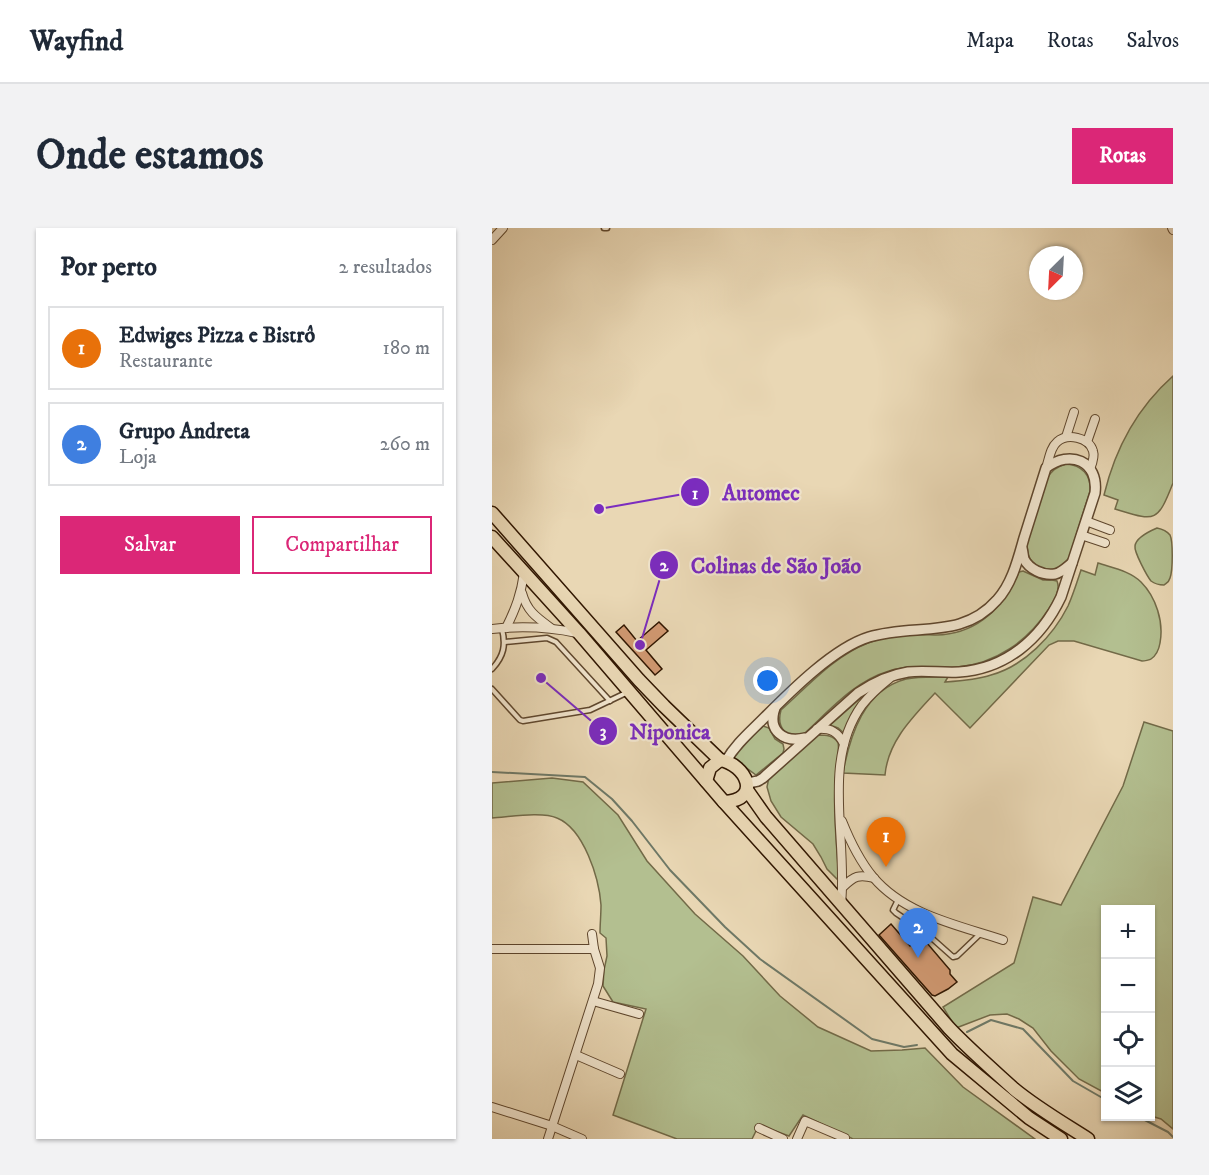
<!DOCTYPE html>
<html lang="pt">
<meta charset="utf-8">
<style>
:root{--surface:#fff;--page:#f2f2f3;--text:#1f2937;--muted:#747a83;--line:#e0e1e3;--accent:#db2777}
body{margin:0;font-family:"IM FELL DW Pica",serif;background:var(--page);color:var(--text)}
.controls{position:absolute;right:18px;bottom:18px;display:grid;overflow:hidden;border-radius:0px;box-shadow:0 2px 4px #0004}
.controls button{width:54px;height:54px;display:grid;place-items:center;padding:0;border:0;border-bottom:2px solid var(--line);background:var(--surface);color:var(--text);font:30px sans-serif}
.compass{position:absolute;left:537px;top:18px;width:54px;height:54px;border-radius:50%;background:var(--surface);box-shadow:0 2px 4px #0004;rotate:204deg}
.you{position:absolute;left:276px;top:453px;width:21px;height:21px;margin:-15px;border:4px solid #fff;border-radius:50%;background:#1a73e8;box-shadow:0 0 0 9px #1a73e833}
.badge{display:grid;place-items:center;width:39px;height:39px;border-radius:50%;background:var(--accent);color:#fff;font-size:20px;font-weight:700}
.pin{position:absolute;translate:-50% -50px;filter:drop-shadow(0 2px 3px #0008)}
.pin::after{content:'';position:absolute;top:32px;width:21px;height:18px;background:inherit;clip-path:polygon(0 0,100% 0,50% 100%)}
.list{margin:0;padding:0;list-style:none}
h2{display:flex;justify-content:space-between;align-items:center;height:78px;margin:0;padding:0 24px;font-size:26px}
h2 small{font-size:20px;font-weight:400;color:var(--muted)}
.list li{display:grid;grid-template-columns:39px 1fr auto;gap:18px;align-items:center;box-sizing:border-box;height:84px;margin:0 12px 12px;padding:0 12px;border:2px solid var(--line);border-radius:0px}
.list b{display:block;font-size:22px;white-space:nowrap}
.list p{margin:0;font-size:20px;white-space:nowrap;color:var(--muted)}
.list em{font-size:20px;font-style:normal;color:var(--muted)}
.actions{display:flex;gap:12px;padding:18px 24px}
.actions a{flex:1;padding:14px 0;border:2px solid var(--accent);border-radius:0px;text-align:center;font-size:21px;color:var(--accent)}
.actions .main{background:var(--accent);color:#fff}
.icon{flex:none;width:33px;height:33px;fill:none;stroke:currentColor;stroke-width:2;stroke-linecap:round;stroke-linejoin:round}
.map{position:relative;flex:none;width:681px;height:911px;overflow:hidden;border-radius:0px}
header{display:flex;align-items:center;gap:36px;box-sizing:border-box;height:84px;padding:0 30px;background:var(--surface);border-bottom:2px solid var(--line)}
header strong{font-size:28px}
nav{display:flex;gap:33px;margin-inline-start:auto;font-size:21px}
.intro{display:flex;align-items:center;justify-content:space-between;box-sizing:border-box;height:144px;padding:0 36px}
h1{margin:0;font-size:42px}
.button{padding:15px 27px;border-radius:0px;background:var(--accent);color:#fff;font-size:21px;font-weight:700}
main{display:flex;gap:36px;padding:0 36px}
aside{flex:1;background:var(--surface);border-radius:0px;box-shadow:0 2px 4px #0004}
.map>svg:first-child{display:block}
</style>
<header>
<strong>Wayfind</strong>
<nav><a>Mapa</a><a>Rotas</a><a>Salvos</a></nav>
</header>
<div class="intro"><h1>Onde estamos</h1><a class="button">Rotas</a></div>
<main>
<aside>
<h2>Por perto<small>2 resultados</small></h2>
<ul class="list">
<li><span class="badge" style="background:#e8710a">1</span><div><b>Edwiges Pizza e Bistrô</b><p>Restaurante</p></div><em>180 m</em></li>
<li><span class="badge" style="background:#3f7fe0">2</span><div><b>Grupo Andreta</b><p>Loja</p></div><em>260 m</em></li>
</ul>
<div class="actions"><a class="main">Salvar</a><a>Compartilhar</a></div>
</aside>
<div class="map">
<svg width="681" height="911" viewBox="0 0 681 911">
<rect width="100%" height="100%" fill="#e9d7b4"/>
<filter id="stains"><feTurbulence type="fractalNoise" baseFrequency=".00333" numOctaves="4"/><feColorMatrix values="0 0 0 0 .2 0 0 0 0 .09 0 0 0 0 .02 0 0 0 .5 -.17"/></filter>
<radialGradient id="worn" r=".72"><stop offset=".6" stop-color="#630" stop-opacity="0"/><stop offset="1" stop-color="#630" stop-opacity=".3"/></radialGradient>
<g fill="#b3bf90" stroke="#726a48" stroke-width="1.5">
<path d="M681,148V255C665,296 663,293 623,281L626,272L612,267C623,221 646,179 681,148Z"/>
<path d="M574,236C590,237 599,247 598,263L577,330C575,332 572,336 570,338C558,346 540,340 536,326C536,325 535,317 534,316L554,252C559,243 564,239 574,236Z"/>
<path d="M665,300C670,301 674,302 678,307C681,313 681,342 678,350C677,354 676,354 672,357C667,357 663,356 659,353C655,348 642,324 643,318C644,309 658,303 665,300Z"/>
<path d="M606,335C621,340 638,343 649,354C664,369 672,394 668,415C667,421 665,427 659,431C658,432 652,433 650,433L582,413H566L557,417L478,500L443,465C421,489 396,513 393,547L351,545C358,507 372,462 414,451C428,448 442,449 456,449L453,454C468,453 484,452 499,447C532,438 561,408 576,378C581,367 585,354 589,342L603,347Z"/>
<path d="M531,343L551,352H560L565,353C569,363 561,374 556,382C536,413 503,436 466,439C442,441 420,435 397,443C363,453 339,481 313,505C295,513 284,500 289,482C316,458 342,428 376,415C390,410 406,406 421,406C429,406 437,407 444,407C485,406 511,380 527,344Z"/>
<polygon points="374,465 362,482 353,506 346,500 338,497"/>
<polygon points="652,494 681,503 681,901 669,891 659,888 658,682 614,682 613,865 587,851 559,823 541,800 527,791 515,786 498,787 464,800 451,779 522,735 541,669 569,677 631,558"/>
<polygon points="271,498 277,500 283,511 291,516 292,521 291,525 264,547 237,527"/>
<path d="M326,507C333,507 342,507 346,515C348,520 343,548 343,556C341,588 345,621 347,653L335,641L329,629L321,616L289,589L279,573L275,559L277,549Z"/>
<path d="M60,550L91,554L126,587L155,633L203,686L251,728L288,768L326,799L379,823L410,822L433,820L471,859L543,911H361L311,887L297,908L267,897L260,911H185L121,887L154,781L121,774L111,758L112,742L115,728L114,710L108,705C108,696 109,687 109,677C107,650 92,601 65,590C50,583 17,589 0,590V555Z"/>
</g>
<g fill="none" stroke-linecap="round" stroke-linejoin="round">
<g stroke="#6e7866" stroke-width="2">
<polyline points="0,544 93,549 120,571 140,593 178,642 233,699 268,731 380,811 412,819 425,817"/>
<polyline points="475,804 499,792 531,801 581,853 614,872"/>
<polyline points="645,888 676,904 681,909"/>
</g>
</g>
<g fill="#d19972" stroke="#301600" stroke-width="1.5">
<polygon points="167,394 176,403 154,422 170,441 163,447 124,404 132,397 145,413"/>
<polygon points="399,696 418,718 429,708 458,742 458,746 465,754 456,761 443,768 440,767 387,707"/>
</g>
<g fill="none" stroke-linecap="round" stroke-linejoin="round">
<defs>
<g id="service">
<polyline points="112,0 115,0"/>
<polyline points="13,414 55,410 64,414 118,473"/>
<path d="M0,441C12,428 14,417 10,401"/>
<polyline points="0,461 28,492 31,493 98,482 136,464"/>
<polyline points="406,672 401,682 404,685 434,705 461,729 465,728 488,706"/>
</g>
<g id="minor">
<polyline points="680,0 681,2"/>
<polyline points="0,12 11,0"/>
<polyline points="574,209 582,184"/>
<polyline points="595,214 603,191"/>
<path d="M554,240C557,232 558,220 565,214C575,205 597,209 601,223C603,229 600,236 598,241"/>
<polyline points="594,293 618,302"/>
<polyline points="589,307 613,315"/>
<path d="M30,365C35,383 44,389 59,400"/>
<path d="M14,400C24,380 29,366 32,345"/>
<path d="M0,401C28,398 57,399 85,405"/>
<path d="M325,501C339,500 346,504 352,516"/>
<path d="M350,593C358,613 367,632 381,649C413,687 466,697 511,712"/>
<path d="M351,659C362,648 367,646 382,650"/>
<path d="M349,676C356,611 329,534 370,477C378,467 387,459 397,451"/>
<polyline points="0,721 102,721"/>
<polyline points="101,773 147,786"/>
<polyline points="84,827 128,846"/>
<polyline points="0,879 60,898 90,911"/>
<polyline points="267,900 291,911"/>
<polyline points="56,911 106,756 108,740 102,721 100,706"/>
<polyline points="305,911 313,893 353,910"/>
</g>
<g id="tertiary">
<path d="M530,320C531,324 531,327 532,331C537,341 551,348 563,346C569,345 575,339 580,335"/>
<path d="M283,480C275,503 292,515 313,510"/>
<path d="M234,533C243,517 257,505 270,492C297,465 341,420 377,409C423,395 470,412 505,372C520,356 526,331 532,310C539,287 547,263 554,240C578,221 607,233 603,265L569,369C549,411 514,441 467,444C450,445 433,442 416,444C397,447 381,455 366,465L271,550L266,553L256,555"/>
</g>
<g id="primary">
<path d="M0,285L147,452L172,478L228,532C254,536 271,572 232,574"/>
<polyline points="0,309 87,405 232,574 460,826 537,890 569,911"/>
<polyline points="214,553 218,540 228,532"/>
<path d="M255,562L274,589L457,800C477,821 500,841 522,861C545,880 571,895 596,911"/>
</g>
</defs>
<use href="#service" stroke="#5e462d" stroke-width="7"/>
<use href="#minor" stroke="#5e462d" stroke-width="10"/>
<use href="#tertiary" stroke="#5e462d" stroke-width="12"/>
<use href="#primary" stroke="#301600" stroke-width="15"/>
<use href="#service" stroke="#f1e5ce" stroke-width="4"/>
<use href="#minor" stroke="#f1e5ce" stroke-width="8"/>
<use href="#tertiary" stroke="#f1e5ce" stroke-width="9"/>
<use href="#primary" stroke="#e9d7b4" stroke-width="12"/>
</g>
<path fill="none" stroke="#7b2cbf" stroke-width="2" d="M107 281L203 264M148 417L172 337M49 450L111 503"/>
<g fill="#7b2cbf" stroke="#f1e5ce" stroke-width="2">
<circle cx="107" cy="281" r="6"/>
<circle cx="148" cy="417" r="6"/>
<circle cx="49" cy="450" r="6"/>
<circle cx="203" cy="264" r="15"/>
<circle cx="172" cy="337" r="15"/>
<circle cx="111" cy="503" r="15"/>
</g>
<g font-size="18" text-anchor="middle" font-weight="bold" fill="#fff">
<text x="203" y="271">1</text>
<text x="172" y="343">2</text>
<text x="111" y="509">3</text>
</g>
<g font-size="22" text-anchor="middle" font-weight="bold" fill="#7b2cbf" stroke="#f1e5ce" stroke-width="4.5" stroke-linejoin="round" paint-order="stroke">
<text x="269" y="272">Automec</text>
<text x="284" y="345">Colinas de São João</text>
<text x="178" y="511">Niponica</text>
</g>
<rect width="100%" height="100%" filter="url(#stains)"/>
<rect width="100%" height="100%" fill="url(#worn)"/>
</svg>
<div class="controls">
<button>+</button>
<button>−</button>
<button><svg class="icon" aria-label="locate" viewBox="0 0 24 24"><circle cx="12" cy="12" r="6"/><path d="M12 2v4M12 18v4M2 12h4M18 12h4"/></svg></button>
<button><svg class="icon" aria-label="layers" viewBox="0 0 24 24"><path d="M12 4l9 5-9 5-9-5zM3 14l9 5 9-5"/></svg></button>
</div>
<svg class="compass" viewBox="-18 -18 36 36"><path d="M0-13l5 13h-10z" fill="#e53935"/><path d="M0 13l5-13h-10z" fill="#747a83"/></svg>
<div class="you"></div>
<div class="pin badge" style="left:394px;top:639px;background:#e8710a">1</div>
<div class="pin badge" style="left:426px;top:730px;background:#3f7fe0">2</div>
</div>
</main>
